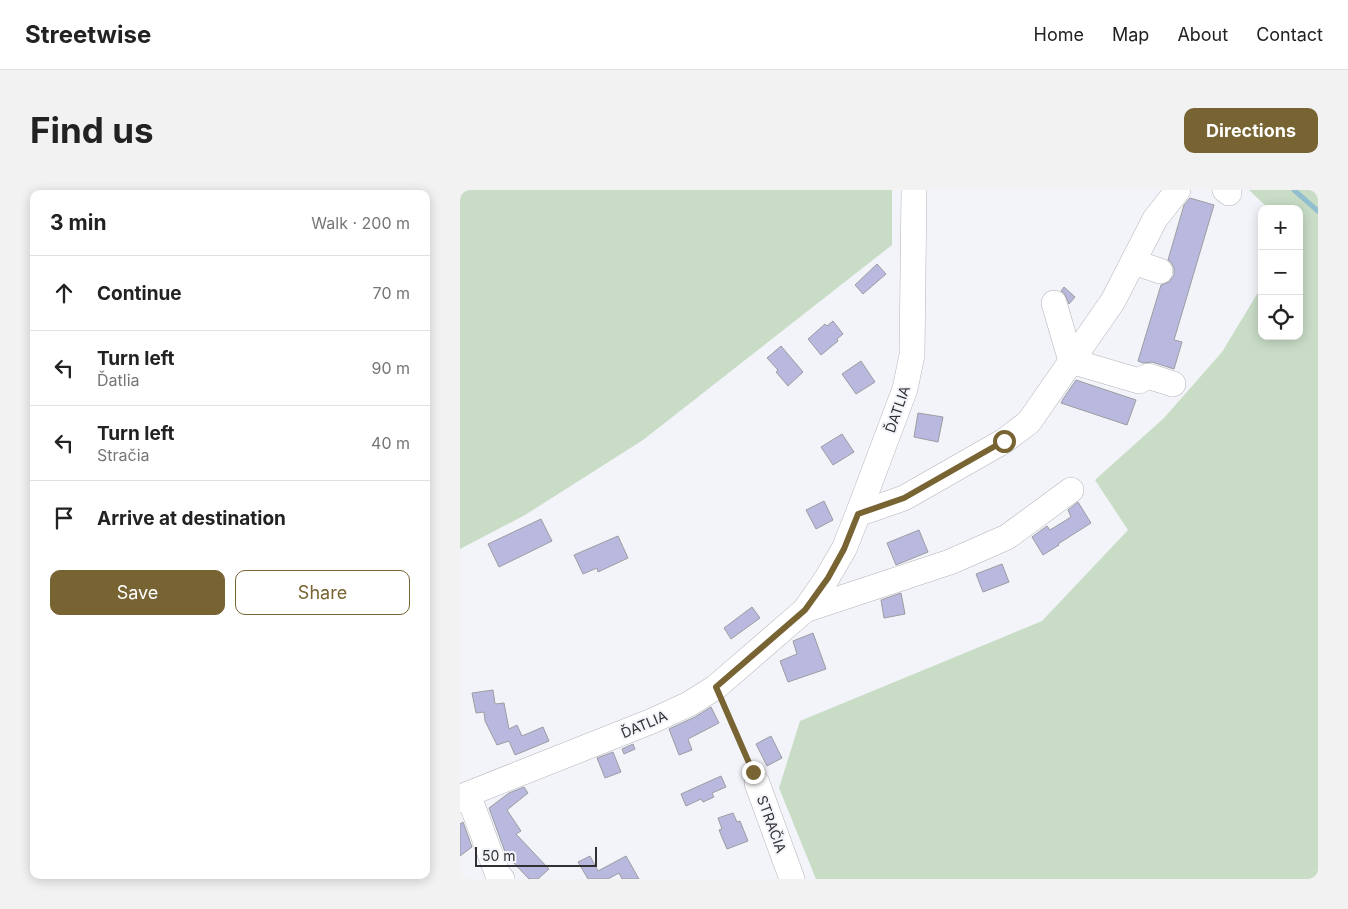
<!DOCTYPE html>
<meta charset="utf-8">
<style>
:root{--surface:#fff;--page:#f2f2f2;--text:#222;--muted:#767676;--line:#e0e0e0;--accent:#786332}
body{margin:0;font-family:Inter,sans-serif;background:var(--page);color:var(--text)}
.controls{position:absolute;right:15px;top:15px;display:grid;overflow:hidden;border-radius:10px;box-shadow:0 2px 12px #0003}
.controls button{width:45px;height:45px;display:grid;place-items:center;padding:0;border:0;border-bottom:1px solid var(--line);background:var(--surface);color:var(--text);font:25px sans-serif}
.scale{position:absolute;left:15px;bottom:12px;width:122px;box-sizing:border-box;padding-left:5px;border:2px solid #313133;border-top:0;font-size:14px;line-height:18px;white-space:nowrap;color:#313133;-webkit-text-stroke:4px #f3f4f9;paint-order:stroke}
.stop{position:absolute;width:15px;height:15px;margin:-11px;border:4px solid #786332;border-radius:50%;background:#fff}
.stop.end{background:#786332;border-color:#fff;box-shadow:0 1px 5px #0008}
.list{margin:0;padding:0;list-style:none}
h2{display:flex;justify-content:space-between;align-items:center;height:65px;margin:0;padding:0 20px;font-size:21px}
h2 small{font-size:16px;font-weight:400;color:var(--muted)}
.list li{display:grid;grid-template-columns:32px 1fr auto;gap:15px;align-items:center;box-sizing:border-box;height:75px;padding:0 20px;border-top:1px solid var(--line)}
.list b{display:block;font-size:19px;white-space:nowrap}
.list p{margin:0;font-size:16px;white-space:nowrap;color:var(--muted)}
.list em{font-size:16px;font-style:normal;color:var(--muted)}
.actions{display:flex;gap:10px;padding:15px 20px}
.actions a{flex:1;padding:11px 0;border:1px solid var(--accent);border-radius:10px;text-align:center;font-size:18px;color:var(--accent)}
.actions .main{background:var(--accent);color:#fff}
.icon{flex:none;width:28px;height:28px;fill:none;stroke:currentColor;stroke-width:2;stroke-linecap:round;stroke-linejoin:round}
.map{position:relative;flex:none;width:858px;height:689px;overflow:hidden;border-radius:10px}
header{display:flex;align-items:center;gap:30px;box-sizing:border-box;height:70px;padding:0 25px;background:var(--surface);border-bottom:1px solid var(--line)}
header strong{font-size:24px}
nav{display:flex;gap:28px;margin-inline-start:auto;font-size:18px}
.intro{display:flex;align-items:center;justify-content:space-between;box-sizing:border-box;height:120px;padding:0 30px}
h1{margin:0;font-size:35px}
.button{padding:12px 22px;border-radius:10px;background:var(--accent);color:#fff;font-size:18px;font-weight:700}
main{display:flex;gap:30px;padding:0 30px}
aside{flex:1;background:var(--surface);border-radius:10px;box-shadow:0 2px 12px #0003}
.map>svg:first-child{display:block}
</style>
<header>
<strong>Streetwise</strong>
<nav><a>Home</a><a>Map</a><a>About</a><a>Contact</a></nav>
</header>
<div class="intro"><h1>Find us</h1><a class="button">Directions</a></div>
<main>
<aside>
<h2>3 min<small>Walk · 200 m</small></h2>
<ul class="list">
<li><svg class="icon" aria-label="ahead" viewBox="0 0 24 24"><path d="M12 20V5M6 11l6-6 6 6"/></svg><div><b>Continue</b></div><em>70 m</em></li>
<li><svg class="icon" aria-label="left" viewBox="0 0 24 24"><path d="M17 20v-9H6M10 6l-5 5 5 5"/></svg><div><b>Turn left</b><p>Ďatlia</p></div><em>90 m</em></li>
<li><svg class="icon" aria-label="left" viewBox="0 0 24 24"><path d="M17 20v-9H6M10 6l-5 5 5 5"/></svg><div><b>Turn left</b><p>Stračia</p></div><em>40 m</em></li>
<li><svg class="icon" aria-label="arrive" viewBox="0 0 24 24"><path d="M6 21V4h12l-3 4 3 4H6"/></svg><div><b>Arrive at destination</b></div></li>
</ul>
<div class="actions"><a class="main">Save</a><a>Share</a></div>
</aside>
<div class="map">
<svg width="858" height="689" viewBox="0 0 858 689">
<rect width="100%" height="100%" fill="#f3f4f9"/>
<g fill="#c8dcc6">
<polygon points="0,0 432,0 432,55 183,250 65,325 0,359"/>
<polygon points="789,0 858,0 858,689 356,689 319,598 340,531 582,431 668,340 635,290 704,228 762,162 802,96 802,146 839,146 839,19 809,19"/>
</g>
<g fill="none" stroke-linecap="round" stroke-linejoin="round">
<polyline stroke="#92bfcf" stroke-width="5" points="834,0 858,21"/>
</g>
<g fill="#b9b9df" stroke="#9c9da1">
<polygon points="730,8 754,15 714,150 722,152 714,179 692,172 683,173 678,171 701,95 709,92 714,85 714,78 711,72 708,70 724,15"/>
<polygon points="417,74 426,84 403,104 395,95"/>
<polygon points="604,97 615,107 609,114 604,103 601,101"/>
<polygon points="373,131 383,144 377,149 378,151 361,165 348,149 365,134 367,136"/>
<polygon points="321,156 343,182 328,196 316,182 318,180 307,168"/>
<polygon points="401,171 415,192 396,204 382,184"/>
<polygon points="616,190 676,210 667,235 601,213 603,209"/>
<polygon points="458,223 483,227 478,252 454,247"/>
<polygon points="382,244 394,262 373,275 361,257"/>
<polygon points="364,311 373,330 356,339 346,320"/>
<polygon points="618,312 631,333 598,354 599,355 583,365 572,347 587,336 590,340 611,327 608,320"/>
<polygon points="81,329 92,351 39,377 28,354"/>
<polygon points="459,340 468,362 436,375 427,353"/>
<polygon points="158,346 168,368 138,382 137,378 123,384 114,365"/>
<polygon points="542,374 549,392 523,402 516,384"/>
<polygon points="441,403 445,424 424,428 421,410"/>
<polygon points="292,417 300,428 271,449 264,438"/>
<polygon points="353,443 366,479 328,492 320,471 337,464 333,451"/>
<polygon points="33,500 35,514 44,513 49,539 57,535 62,546 83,537 89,551 55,565 49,551 37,555 25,531 24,522 16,523 12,503"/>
<polygon points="251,517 259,533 228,549 232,560 219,565 209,539 235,527"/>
<polygon points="311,546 322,568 307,576 296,554"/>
<polygon points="173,554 175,559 164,564 162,559"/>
<polygon points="153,562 161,582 145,588 137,568"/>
<polygon points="261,586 266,597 252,603 254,607 243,612 241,609 226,616 221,604"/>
<polygon points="64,597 68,603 47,620 61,641 56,644 89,679 78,689 69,689 51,670 50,672 48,670 29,618 49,603"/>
<polygon points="273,623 277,632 280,631 288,651 267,659 259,640 262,639 258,628"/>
<polygon points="3,632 12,657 0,666 0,634"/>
<polygon points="130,666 138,681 166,666 179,689 162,689 159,683 148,689 128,689 118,672"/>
</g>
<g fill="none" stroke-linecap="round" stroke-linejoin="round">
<defs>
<g id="minor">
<polyline points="765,0 769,3"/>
<polyline points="673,72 700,81"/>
<polyline points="594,113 611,171 679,191 688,186 713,194"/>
<polyline points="398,324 444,308 544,251 569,232 653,111 695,29 718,0"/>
<polyline points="345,420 490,372 547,347 611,300"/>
<polyline points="297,593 332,689"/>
<polyline points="8,604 38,685 42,689"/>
<polyline points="0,610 8,604 192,531 229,514 256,497 345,420 367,388 384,359 398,324 445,199 452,165 454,0"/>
</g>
</defs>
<use href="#minor" stroke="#b4b5ba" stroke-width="26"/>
<polyline stroke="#b6b7bb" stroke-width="3" stroke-dasharray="5 2.5" stroke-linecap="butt" points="264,516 291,576"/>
<use href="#minor" stroke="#fff" stroke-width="25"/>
</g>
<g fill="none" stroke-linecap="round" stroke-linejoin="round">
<polyline stroke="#786332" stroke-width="6" points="293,582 256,497 345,420 368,388 384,359 398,324 444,308 544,251"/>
</g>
<g text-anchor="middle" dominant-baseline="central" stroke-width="4" stroke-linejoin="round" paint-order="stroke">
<g font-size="14" fill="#313133" stroke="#f3f4f9">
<text transform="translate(437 219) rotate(-71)">ĎATLIA</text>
<text transform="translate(184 534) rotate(-23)">ĎATLIA</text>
<text transform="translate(312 634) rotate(70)">STRAČIA</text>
</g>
</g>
</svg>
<div class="controls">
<button>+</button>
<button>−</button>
<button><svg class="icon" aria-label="locate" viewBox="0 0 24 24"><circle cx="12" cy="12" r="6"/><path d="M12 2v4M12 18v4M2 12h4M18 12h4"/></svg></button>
</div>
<div class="scale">50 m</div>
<div class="stop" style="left:544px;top:251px"></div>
<div class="stop end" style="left:293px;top:582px"></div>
</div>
</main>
